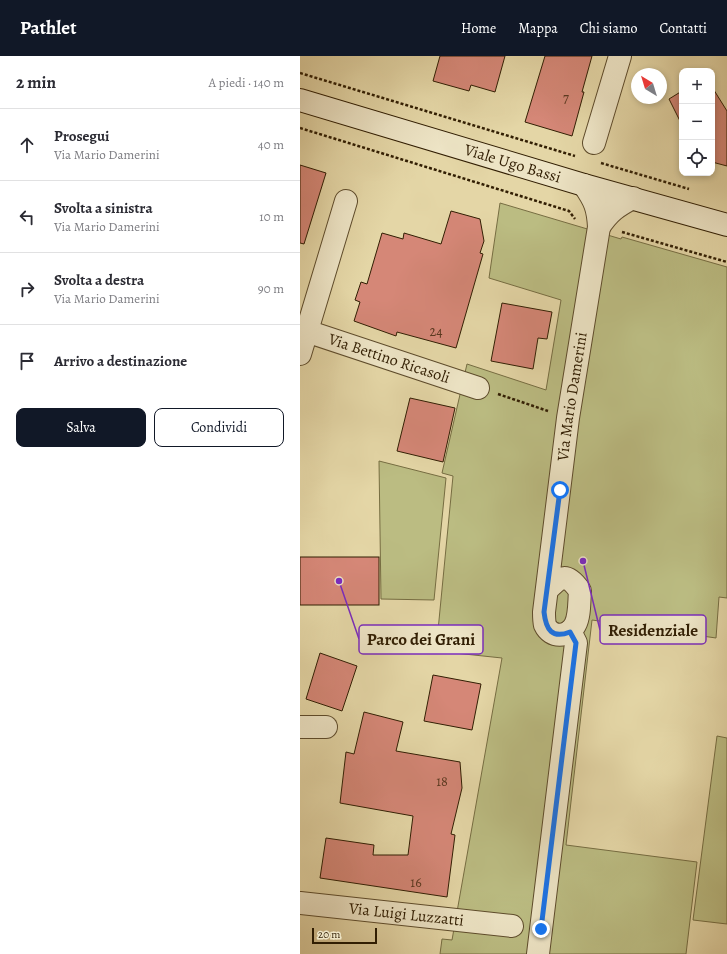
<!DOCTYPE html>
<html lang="it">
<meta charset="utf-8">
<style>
:root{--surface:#fff;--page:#f7f7f7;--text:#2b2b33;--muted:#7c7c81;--line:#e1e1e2;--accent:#111827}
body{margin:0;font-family:Alegreya,serif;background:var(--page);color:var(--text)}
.controls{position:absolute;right:12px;top:12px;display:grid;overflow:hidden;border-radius:8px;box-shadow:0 2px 6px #0003}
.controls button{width:36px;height:36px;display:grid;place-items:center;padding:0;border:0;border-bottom:1px solid var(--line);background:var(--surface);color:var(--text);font:20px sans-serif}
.compass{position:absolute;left:331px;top:12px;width:36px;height:36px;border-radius:50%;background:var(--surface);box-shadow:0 2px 6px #0003;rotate:322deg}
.scale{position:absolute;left:12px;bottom:10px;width:65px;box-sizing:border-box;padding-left:4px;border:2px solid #311e03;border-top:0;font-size:11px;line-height:14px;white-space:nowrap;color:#311e03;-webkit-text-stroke:3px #ede4c5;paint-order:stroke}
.stop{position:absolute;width:12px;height:12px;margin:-9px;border:3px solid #1a73e8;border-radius:50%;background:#fff}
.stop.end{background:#1a73e8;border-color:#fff;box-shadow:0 1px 4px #0008}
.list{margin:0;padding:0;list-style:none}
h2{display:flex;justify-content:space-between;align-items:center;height:52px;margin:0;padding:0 16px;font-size:17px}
h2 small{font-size:13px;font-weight:400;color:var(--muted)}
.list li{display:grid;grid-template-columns:26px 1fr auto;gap:12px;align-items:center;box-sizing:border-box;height:72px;padding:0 16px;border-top:1px solid var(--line)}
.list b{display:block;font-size:15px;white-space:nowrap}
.list p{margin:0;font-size:13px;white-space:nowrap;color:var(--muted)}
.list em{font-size:13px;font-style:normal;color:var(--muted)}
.actions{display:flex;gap:8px;padding:12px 16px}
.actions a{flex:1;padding:9px 0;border:1px solid var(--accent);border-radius:8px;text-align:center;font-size:14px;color:var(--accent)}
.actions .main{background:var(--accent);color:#fff}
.icon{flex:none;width:22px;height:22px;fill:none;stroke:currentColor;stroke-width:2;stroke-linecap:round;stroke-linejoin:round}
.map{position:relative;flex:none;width:427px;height:898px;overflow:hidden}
header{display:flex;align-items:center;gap:24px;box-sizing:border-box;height:56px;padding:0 20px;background:var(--accent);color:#fff}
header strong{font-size:19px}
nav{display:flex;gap:22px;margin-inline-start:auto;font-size:14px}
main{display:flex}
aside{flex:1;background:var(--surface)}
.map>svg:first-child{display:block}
</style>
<header>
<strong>Pathlet</strong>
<nav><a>Home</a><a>Mappa</a><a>Chi siamo</a><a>Contatti</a></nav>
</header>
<main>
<aside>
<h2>2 min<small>A piedi · 140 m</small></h2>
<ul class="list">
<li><svg class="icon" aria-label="ahead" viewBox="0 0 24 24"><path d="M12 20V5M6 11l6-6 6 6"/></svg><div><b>Prosegui</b><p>Via Mario Damerini</p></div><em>40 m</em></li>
<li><svg class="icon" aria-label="left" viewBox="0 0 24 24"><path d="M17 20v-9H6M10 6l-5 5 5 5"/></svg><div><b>Svolta a sinistra</b><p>Via Mario Damerini</p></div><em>10 m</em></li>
<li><svg class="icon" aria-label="right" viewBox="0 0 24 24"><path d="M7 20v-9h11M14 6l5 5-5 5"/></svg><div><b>Svolta a destra</b><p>Via Mario Damerini</p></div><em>90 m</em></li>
<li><svg class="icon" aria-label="arrive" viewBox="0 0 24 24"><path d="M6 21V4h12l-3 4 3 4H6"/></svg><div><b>Arrivo a destinazione</b></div></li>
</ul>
<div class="actions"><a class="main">Salva</a><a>Condividi</a></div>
</aside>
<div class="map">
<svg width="427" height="898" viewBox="0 0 427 898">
<rect width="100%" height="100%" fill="#e4d6a6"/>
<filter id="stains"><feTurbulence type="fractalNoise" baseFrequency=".005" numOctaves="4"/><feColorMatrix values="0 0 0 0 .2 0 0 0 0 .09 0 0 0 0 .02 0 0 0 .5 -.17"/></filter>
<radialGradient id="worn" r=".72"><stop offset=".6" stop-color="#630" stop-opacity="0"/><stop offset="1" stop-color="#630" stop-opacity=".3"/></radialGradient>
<g fill="#bbbc82" stroke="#766d42">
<polygon points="200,147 321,183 322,181 427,211 427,542 419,541 416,582 292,564 266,789 397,806 386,898 140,898 142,883 152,884 202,602 136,595 153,420 142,417 167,308 246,334 261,244 189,222"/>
<polygon points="79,405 146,422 134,544 81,543"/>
<polygon points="417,680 427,682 427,868 393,864"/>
</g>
<g fill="#d58777" stroke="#311e03">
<polygon points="140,0 205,0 195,36 171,29 169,35 133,25"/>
<polygon points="245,0 292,0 282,36 284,36 272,80 225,66"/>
<polygon points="412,31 427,55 427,110 412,106"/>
<polygon points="382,35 382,69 369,43"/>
<polygon points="0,109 26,117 4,188 0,187"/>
<polygon points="151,155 180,163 184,185 180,197 183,198 156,292 97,276 96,280 54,265 60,246 55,244 61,226 67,228 82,177 103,183 104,177 141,188"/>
<polygon points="202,247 252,256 247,283 238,282 233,313 191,305"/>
<polygon points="110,342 155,352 143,406 97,395"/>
<rect x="0" y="501" width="79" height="48"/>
<polygon points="20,597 57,610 42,655 6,643"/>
<polygon points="133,619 181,628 172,674 124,665"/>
<polygon points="64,656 103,666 96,695 160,706 162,732 151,778 155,779 147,841 20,822 26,782 74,789 73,799 108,799 113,760 40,747 46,696 54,698"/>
</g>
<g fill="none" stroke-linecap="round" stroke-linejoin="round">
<defs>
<g id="street">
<polyline points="294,87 320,0"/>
<path d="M299,171C309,156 317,150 333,142"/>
<path id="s1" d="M0,273L178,332"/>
<polyline points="0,298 46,145"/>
<path id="s2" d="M247,534C261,520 267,516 280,535C279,545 280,560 275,569C268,582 251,582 245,569C244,565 244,560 244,556L268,362L299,171C298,152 295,145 284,129"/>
<polyline points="0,671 26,671"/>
<path id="s3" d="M0,847L212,870"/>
<polyline points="238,898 276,587 270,575"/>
</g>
<g id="secondary">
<path id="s4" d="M0,44L284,129L427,169"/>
</g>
</defs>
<use href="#street" stroke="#5e4c2c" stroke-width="24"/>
<use href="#secondary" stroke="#311e03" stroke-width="24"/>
<g stroke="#311e03" stroke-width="2.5" stroke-dasharray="3 2" stroke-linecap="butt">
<polyline points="0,17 275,100"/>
<polyline points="0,72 269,155 275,163"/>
<polyline points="301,107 389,133"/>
<polyline points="322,176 427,206"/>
<polyline points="198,338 248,355"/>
</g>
<use href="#street" stroke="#ede4c5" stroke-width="22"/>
<use href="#secondary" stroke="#ede4c5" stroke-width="22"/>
</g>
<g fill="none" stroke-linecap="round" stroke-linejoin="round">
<path stroke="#1a73e8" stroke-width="5" d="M241,873L276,587L270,576C252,583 246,574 244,556L260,434"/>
</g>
<g text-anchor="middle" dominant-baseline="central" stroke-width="3" stroke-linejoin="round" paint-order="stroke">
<g font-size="14" fill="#5a3820">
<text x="266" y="42">7</text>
<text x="136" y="275">24</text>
<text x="142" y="725">18</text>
<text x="116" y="826">16</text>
</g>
<g font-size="16" fill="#311e03" stroke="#ede4c5">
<text stroke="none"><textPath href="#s4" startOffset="222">Viale Ugo Bassi</textPath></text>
<text stroke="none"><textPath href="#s1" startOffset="94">Via Bettino Ricasoli</textPath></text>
<text stroke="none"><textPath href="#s2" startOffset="345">Via Mario Damerini</textPath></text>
<text stroke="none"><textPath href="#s3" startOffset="107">Via Luigi Luzzatti</textPath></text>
</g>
</g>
<path fill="none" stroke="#7b2cbf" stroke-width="1.5" d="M283 505L300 574M39 525L59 583"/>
<g fill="#7b2cbf" stroke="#ede4c5" stroke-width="1.5">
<circle cx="283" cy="505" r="4"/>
<circle cx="39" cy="525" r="4"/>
</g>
<g fill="#ede4c5" stroke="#7b2cbf" stroke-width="1.5">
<rect x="300" y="559" width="106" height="29" rx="4"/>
<rect x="59" y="569" width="124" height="29" rx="4"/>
</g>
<g font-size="17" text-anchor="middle" font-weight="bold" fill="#311e03">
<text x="353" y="580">Residenziale</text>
<text x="121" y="589">Parco dei Grani</text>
</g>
<rect width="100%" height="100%" filter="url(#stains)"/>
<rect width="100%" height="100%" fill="url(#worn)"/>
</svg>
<div class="controls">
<button>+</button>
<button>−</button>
<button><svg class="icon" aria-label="locate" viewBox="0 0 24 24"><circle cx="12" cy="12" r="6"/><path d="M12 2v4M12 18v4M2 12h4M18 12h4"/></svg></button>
</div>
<svg class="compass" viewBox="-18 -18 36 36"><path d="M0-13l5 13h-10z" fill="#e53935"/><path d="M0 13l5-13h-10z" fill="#7c7c81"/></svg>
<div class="scale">20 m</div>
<div class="stop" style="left:260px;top:434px"></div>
<div class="stop end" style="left:241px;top:873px"></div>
</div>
</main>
